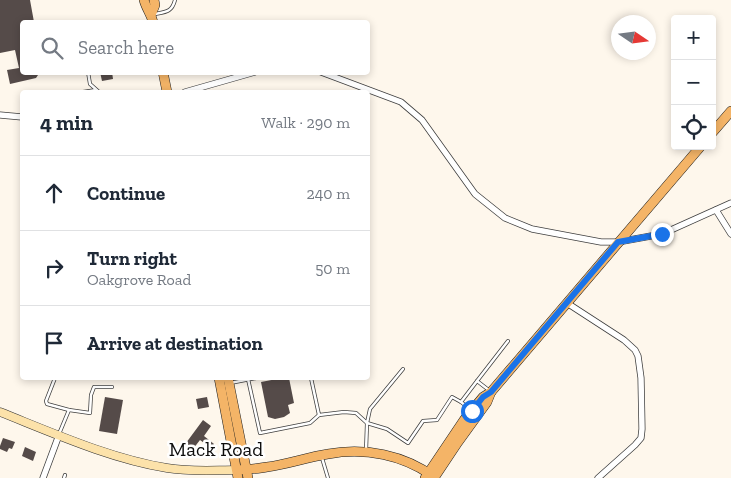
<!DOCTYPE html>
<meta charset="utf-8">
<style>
:root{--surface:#fff;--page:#f6f6f7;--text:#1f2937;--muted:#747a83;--line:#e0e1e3}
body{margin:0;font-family:"Zilla Slab",serif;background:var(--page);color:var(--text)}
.controls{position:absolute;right:15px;top:15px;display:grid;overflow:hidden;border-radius:5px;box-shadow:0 2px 8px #0003}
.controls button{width:45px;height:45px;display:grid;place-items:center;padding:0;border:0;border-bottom:1px solid var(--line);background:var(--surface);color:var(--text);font:25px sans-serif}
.compass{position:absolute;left:611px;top:15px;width:45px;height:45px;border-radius:50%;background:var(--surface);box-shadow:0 2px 8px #0003;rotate:103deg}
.stop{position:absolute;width:15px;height:15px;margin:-11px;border:4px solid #1a73e8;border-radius:50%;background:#fff}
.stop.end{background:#1a73e8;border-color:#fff;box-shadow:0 1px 5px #0008}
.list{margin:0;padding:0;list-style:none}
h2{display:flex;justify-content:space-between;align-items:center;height:65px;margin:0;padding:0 20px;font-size:21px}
h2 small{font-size:16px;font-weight:400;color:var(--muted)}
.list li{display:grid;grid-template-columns:32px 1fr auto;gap:15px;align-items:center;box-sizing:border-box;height:75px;padding:0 20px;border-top:1px solid var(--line)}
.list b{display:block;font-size:19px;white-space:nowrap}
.list p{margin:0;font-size:16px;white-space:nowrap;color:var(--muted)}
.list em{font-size:16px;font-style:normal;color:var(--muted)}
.icon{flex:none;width:28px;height:28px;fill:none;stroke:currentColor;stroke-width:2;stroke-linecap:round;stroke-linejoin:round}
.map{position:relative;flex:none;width:731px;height:478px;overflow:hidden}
.search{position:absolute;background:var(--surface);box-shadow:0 2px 8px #0003;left:20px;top:20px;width:350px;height:55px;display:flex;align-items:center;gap:12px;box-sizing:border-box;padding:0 18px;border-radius:5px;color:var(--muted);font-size:19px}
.panel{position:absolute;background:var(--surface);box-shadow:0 2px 8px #0003;left:20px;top:90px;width:350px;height:290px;border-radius:5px}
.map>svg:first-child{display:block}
</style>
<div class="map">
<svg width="731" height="478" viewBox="0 0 731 478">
<rect width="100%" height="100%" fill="#fef7ec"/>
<g fill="#554b49">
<polygon points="0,0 30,0 34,22 22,22 22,72 40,72 36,78 10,84 7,70 19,68 15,50 0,53"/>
<polygon points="100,72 112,72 113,79 102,81"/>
<polygon points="282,378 289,378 294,403 288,405 290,413 284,417 275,419 268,417 261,382"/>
<polygon points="105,397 123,400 117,434 99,431"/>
<polygon points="207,397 209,407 198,409 196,399"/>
<polygon points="203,420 211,426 204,436 214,444 211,448 200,440 193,449 186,443"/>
<polygon points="3,438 15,442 12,449 9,448 7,452 0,449 0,446"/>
<polygon points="25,447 36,452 33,461 22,456"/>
</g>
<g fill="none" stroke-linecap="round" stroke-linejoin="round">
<defs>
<g id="service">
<path d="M155,14C166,12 172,12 175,0"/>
<polyline points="88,72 90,84 99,92"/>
<polyline points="83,92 96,90"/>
<polyline points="55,378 46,401 47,404 69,410"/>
<polyline points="311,378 319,415 344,412 356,413 367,423 370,409 403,369"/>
<polyline points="248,379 260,433 310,423 319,415"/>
<polyline points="230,383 256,378"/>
<polyline points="490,391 477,381 508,341"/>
<polyline points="470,409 461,402 477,381"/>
<polyline points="59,434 69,410 90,413 91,395 94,387 112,387"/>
<polyline points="366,451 367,423 387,429 408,443 423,421 437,420 452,397 461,402"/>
<polyline points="322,458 328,478"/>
<polyline points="64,478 65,475"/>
</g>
<g id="minor">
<polyline points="321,72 401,102 422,120 475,194 505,218 532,229 601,242 618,242 662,234 731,203"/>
<polyline points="185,92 255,72"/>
<polyline points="0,115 22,117"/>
<polyline points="716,210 731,234"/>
<polyline points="567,303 624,340 635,350 638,356 641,378 642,429 641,438 635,445 598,478"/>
<polyline points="43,478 59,435"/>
</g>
<path id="secondary" d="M0,412C53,433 111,459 167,468C190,472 214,470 237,470"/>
<g id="primary">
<path d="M144,0C146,8 151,14 153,22"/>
<polyline points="151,15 155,5 154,0"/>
<polyline points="163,72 167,92"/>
<polyline points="712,133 731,111"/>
<polyline points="219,378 238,478"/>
<polyline points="228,378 248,478"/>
<path d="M237,470C247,469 257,469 267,467C288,464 308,457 328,454C365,447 404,455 434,477"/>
<polyline points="425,478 464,420 483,397 491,392 701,146"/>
<polyline points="434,478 458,442 487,402 491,392"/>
</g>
</defs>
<use href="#service" stroke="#3f3f3f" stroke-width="4"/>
<use href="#minor" stroke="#3f3f3f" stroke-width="7"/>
<use href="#secondary" stroke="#2e2e2e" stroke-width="9"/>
<use href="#primary" stroke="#1d1d1d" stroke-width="10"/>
<use href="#service" stroke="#fff" stroke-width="2.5"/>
<use href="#minor" stroke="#fff" stroke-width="5.5"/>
<use href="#secondary" stroke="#fce2aa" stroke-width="8"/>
<use href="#primary" stroke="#f4b467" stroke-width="9"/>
</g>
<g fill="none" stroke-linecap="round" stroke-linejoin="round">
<polyline stroke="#1a73e8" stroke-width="6" points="472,411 483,397 491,392 618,242 662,234"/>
</g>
<g text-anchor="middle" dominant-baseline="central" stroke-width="5" stroke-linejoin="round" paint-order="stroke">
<g font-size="20" fill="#0c0c0c" stroke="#fff">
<text x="216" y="449">Mack Road</text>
</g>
</g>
</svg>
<div class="controls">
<button>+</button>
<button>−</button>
<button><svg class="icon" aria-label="locate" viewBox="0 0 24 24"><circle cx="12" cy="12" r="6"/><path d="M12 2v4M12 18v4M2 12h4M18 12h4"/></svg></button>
</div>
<svg class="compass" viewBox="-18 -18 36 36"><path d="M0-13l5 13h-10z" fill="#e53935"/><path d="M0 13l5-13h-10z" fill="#747a83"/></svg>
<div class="stop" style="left:472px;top:411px"></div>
<div class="stop end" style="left:662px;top:234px"></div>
<div class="search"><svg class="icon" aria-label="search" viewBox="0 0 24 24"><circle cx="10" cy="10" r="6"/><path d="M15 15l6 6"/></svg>Search here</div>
<section class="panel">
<h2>4 min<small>Walk · 290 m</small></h2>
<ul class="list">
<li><svg class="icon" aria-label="ahead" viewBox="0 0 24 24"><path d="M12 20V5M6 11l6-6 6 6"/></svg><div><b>Continue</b></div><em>240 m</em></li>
<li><svg class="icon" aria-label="right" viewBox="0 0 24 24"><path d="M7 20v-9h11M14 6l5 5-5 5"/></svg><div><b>Turn right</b><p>Oakgrove Road</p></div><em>50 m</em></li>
<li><svg class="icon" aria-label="arrive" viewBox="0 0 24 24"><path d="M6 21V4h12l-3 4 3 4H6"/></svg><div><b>Arrive at destination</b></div></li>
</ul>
</section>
</div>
